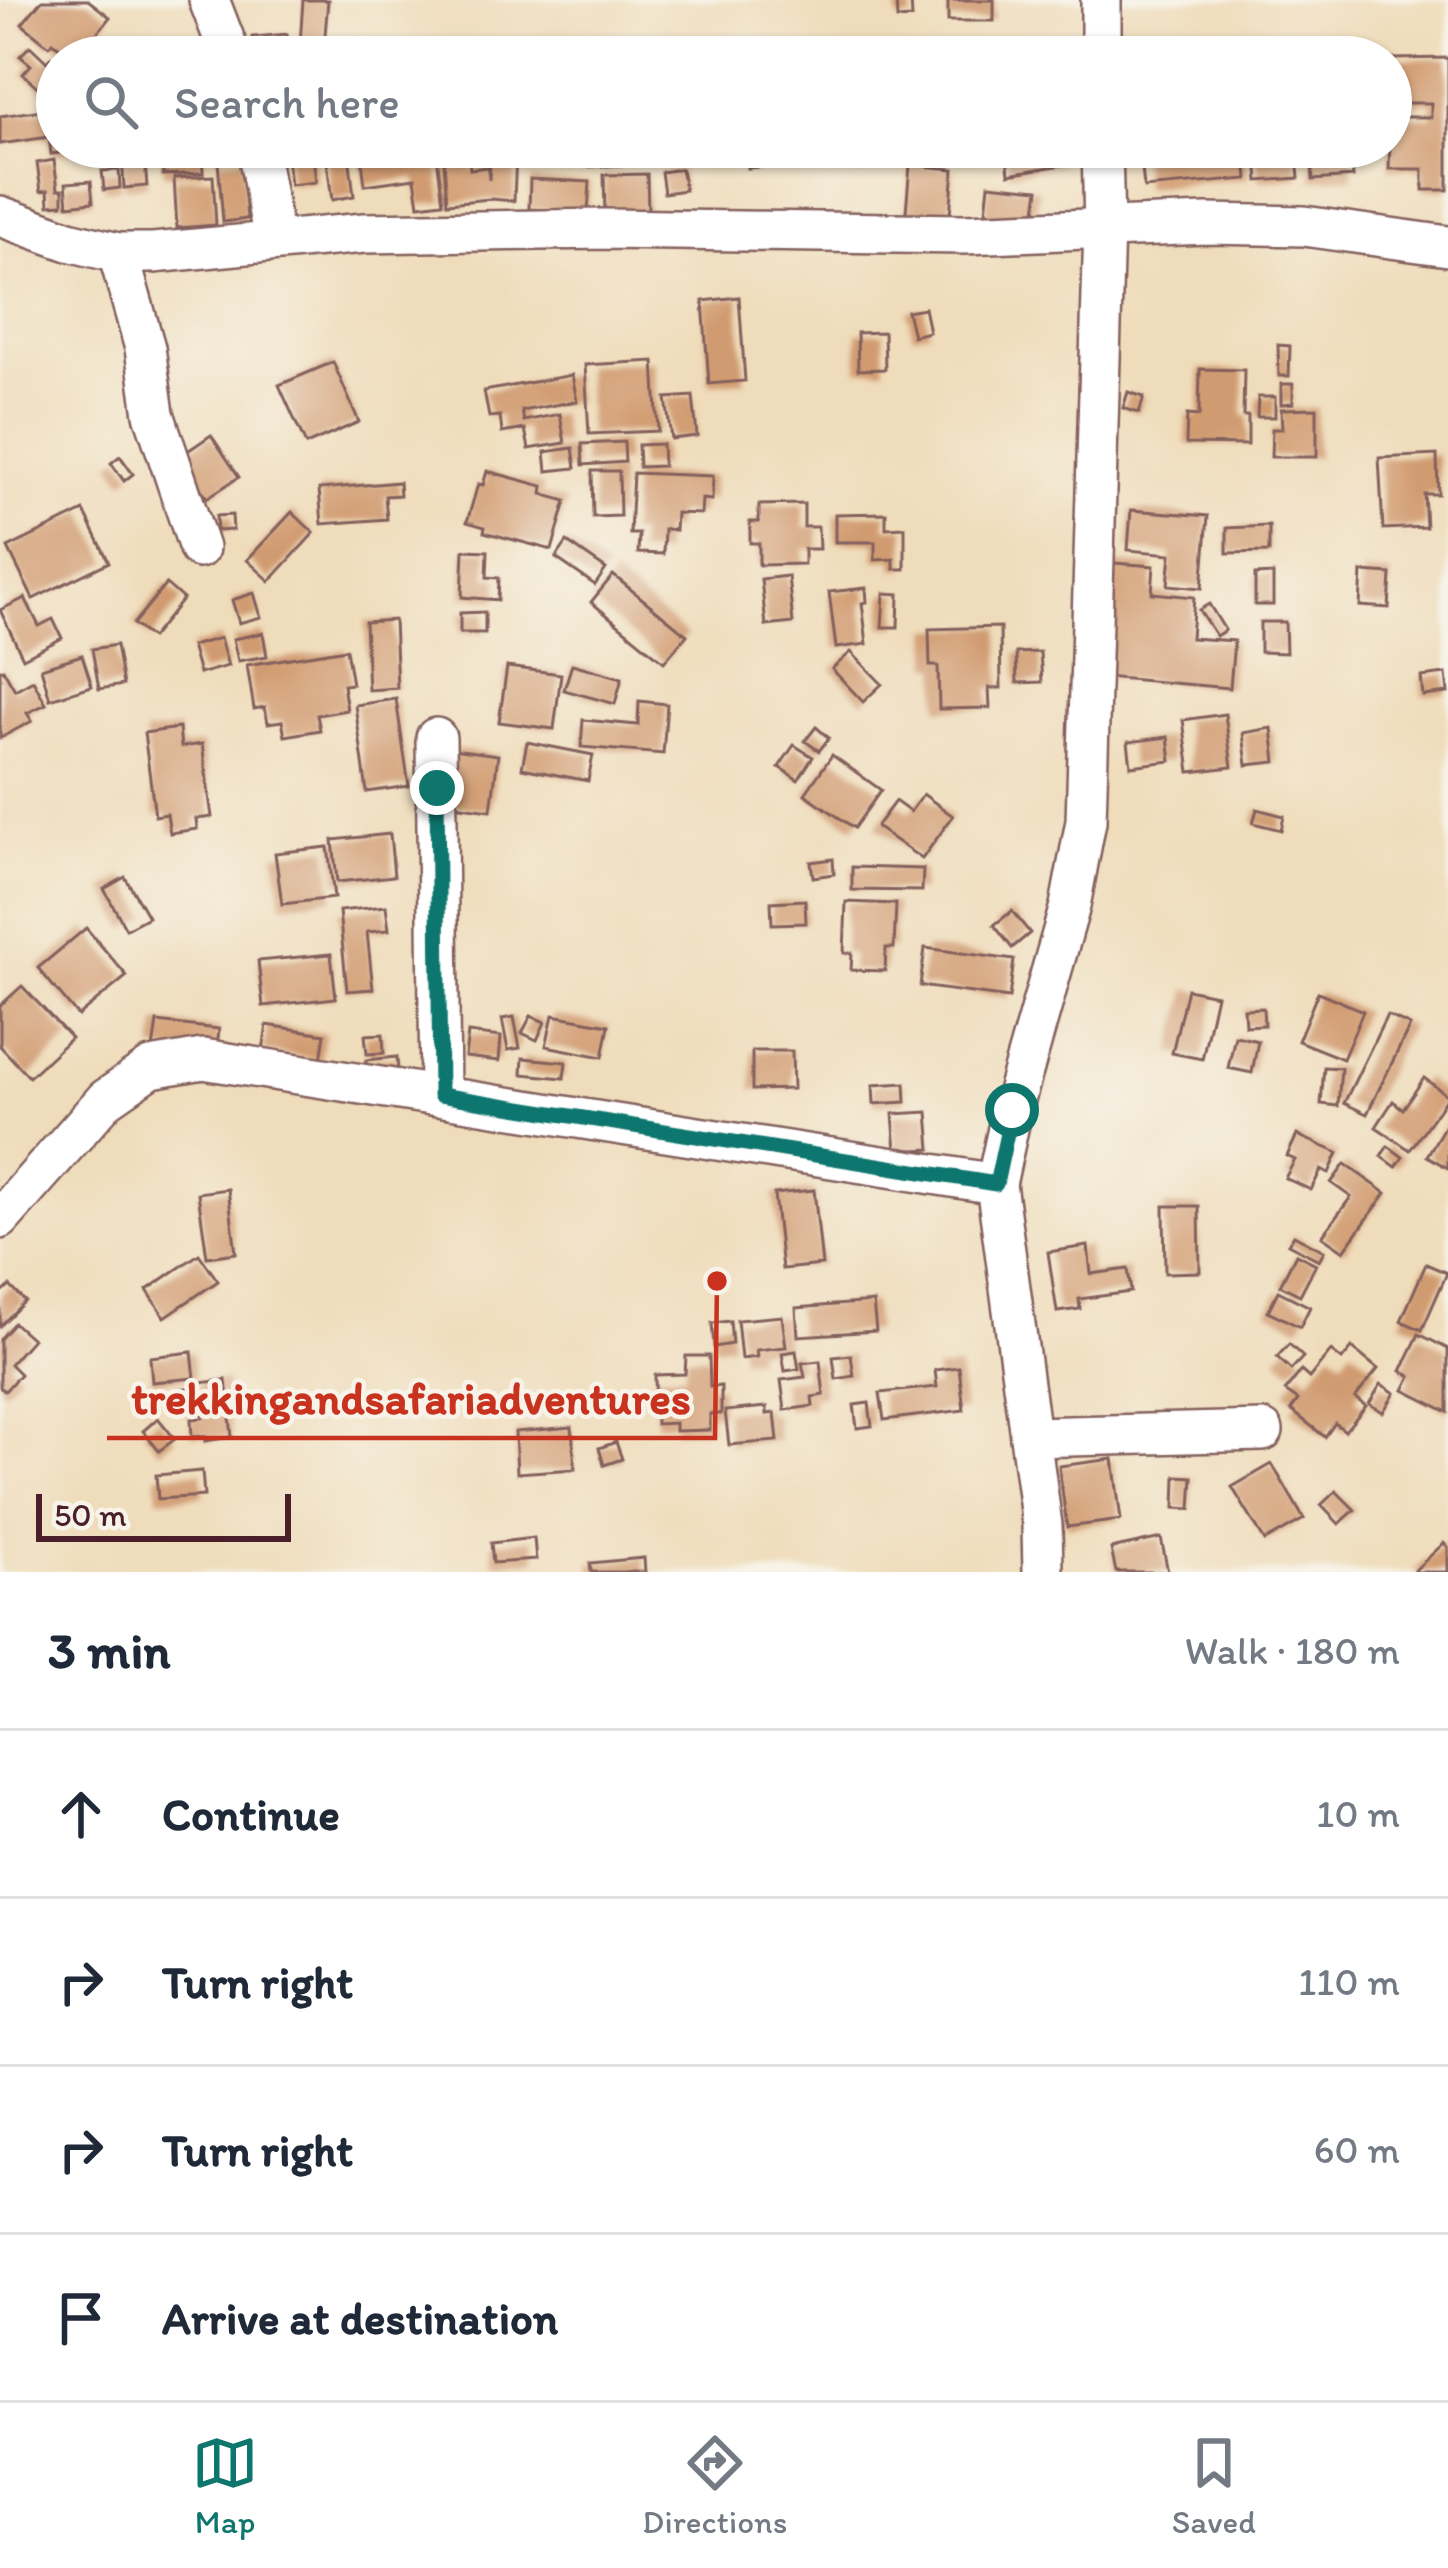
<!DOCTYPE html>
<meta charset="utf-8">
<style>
:root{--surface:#fff;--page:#f6f6f7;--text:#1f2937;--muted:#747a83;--line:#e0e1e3;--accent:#0f766e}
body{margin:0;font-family:Itim,sans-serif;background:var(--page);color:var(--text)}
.scale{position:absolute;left:36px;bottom:30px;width:255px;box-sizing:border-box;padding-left:12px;border:6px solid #4a1f2b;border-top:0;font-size:33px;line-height:42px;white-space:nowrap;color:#4a1f2b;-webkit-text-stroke:9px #f7f3e8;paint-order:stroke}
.stop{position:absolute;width:36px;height:36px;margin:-27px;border:9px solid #0f766e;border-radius:50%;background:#fff}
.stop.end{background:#0f766e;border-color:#fff;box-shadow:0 3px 12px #0008}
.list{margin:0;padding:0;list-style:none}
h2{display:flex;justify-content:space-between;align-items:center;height:156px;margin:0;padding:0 48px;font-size:51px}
h2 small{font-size:39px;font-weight:400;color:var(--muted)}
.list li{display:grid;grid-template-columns:78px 1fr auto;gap:36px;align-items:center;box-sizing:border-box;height:168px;padding:0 48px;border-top:3px solid var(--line)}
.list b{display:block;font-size:45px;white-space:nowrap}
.list em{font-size:39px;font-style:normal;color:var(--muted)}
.icon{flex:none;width:66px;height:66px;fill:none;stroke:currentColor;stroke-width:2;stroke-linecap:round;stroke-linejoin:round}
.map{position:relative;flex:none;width:1448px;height:1572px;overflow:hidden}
.search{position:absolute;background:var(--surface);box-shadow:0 3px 9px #0004;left:36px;right:36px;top:36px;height:132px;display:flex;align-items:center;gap:30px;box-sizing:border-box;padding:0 42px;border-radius:66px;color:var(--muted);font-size:45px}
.sheet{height:828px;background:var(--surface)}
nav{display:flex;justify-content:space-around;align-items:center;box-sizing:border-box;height:168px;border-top:3px solid var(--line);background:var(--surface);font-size:33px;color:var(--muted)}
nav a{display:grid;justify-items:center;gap:6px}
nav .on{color:var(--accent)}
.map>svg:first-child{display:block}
</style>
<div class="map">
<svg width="1448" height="1572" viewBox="0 0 1448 1572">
<rect width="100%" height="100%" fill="#f7f3e8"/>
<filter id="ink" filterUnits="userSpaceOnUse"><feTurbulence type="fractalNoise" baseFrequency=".00833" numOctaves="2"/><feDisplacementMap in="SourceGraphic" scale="24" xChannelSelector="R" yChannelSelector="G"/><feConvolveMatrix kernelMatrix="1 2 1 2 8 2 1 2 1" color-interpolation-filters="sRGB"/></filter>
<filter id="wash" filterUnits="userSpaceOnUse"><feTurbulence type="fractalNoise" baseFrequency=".004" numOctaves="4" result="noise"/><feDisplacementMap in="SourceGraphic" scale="48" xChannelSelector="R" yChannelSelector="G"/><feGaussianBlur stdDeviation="2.7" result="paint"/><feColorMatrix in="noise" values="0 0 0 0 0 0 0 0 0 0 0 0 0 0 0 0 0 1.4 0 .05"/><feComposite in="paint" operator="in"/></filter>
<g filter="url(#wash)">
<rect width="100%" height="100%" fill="#efdcba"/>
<g id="blocks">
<g fill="#d19b71">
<polygon points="42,0 88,0 110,17 78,57 73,57 53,42 49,46 22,24"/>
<polygon points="303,0 328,0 324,47 300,45"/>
<polygon points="896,0 911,0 912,18 897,19"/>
<rect x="948" y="0" width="46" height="21"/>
<polygon points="287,34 289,55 253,57 252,37"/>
<polygon points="1076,43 1076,57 1044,57 1043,44"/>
<polygon points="30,46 47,62 51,57 57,62 57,97 53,101 23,74 31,65 20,56"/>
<polygon points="1448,58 1448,190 1423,190 1423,169 1389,169 1391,117 1431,117 1431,103 1391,103 1391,59"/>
<polygon points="57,108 57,147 83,147 83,150 51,154 49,137 0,144 0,116"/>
<polygon points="161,147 202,147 203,173 163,175"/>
<polygon points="286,147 312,147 316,182 290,185"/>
<polygon points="325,147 348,147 354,196 332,200"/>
<polygon points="373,147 410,147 411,152 436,149 443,202 419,205 415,178 365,185 361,153 374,152"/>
<polygon points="443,147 468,147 470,169 488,167 489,180 490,152 516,153 514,201 490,199 447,203"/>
<polygon points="586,147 643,147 644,164 587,167"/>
<polygon points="656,147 703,147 702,155 655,153"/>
<polygon points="711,147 733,147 732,161 710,158"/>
<polygon points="746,147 802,147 803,163 748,168"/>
<polygon points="1006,147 1060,147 1062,165 1009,174"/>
<polygon points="1140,147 1189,147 1190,152 1204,150 1204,147 1245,147 1248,179 1144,188"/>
<polygon points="1256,147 1296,147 1299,178 1259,181"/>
<polygon points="1311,147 1351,147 1353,177 1313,180"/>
<polygon points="144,152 147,186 124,188 122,154"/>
<polygon points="838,152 838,165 815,167 814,154"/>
<polygon points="242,159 247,219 223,222 218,161"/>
<polygon points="54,160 58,189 63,189 63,204 49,205 48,190 41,191 37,163"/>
<polygon points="910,165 954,169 949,226 905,223"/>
<polygon points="681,169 685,190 664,193 661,172"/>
<polygon points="119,170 120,188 104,190 102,171"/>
<polygon points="647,174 648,212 605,214 604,175"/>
<polygon points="213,176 216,225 177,228 174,178"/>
<polygon points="530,179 590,182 588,212 529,209"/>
<polygon points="91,181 93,202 68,205 66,183"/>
<polygon points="989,184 1039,189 1034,226 985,221"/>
<polygon points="739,297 745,381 709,384 703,301"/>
<polygon points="924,308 929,332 913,336 907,311"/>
<polygon points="884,332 885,369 858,370 857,333"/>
<polygon points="1278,345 1290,346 1289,376 1279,376"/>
<polygon points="654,361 658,431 589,434 585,365"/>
<polygon points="333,362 359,422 306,445 279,385"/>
<polygon points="1200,369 1244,370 1243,416 1248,416 1248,445 1186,444 1187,415 1199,416"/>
<polygon points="572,375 577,401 522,411 524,421 560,414 565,443 529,449 525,429 502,433 500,416 489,417 484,391"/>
<polygon points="1281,384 1293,384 1293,403 1281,404"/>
<polygon points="1128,392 1144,397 1139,413 1123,408"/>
<polygon points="693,396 697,436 671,439 666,398"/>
<polygon points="1258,397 1275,397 1275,417 1257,417"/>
<polygon points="1317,408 1317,457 1271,457 1272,429 1282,429 1281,409"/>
<polygon points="211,435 239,477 207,498 179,457"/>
<polygon points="624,442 625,462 583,465 582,444"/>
<polygon points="662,444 663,466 639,467 638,445"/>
<polygon points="573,448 576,468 547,471 545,452"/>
<polygon points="1437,455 1438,494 1424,494 1426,527 1383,529 1379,458"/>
<polygon points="120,456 133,474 124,481 111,463"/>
<polygon points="487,471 543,486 542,494 566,501 552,550 484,532 485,527 467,522 478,484 483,485"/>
<polygon points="592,471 619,471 620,516 593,517"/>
<polygon points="633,473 713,476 712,500 702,499 701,514 676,513 675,530 664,529 663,554 638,553 639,534 630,534"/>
<polygon points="399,482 400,495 385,496 387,519 322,524 319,489"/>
<polygon points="804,504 804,527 818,527 819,549 804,549 804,564 759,565 759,543 750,543 750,522 759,522 759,505"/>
<polygon points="1131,510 1208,516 1202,588 1168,585 1171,554 1128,550"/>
<polygon points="84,511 109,562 33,599 8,548"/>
<polygon points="292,512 314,533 270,581 247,560"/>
<polygon points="886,513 886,528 905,527 905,569 894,569 894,559 875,560 875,542 835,542 835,514"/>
<polygon points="232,515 233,530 217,531 216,516"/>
<polygon points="1269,526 1269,552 1227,553 1227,528"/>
<polygon points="567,542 606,569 595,585 556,558"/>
<polygon points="464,550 488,551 487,577 499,578 498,600 462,597"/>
<polygon points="1114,563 1154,566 1152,593 1194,597 1191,638 1234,641 1230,688 1104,677"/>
<polygon points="1362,572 1391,574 1389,608 1360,606"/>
<polygon points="1273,574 1273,605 1255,605 1255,575"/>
<polygon points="613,575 687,635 664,662 591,602"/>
<polygon points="788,576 793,623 766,626 761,579"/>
<polygon points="166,584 183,599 151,638 133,624"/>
<polygon points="866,588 867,602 862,603 867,644 836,648 829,592"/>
<polygon points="254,593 261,617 239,623 232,600"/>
<polygon points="884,593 899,594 898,627 882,627"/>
<polygon points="25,598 39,626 53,619 62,638 23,658 0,610"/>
<polygon points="1209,604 1225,630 1216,636 1199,610"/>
<polygon points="485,612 485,633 460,633 460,613"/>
<polygon points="394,620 397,688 368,690 365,622"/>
<polygon points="1260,622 1285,622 1286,653 1260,652"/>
<polygon points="1000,627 1001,688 989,688 990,708 939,709 938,666 930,666 929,629"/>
<polygon points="263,633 267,656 238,661 233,639"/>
<polygon points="220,638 228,666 199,674 191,646"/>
<polygon points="116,645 123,685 99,689 92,649"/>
<polygon points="346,649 352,684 343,685 347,710 317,715 320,730 285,736 282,721 268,723 265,707 254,709 247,665"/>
<polygon points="851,652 882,684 863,702 832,669"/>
<polygon points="1040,652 1042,682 1017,683 1016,653"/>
<polygon points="82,655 92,686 50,699 41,668"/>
<polygon points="572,664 622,678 615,704 564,690"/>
<polygon points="507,667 561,674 554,729 499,722"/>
<polygon points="3,669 15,690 33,680 46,704 27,713 32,721 0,738 0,670"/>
<polygon points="1446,674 1448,693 1423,696 1421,677"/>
<polygon points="396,699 409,786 367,792 355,705"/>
<polygon points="639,701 667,704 663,754 581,747 583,720 638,725"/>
<polygon points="1225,714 1232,767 1190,772 1183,720"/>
<polygon points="816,727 829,738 819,751 805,741"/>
<polygon points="179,728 181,747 202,744 212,817 196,819 197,829 170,833 167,814 155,816 144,733"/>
<polygon points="1272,728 1276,762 1247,765 1243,733"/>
<polygon points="1168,737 1171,761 1131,766 1128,742"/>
<polygon points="527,742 593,755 588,781 522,768"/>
<polygon points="794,745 813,757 798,780 779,767"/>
<polygon points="453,749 498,755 491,810 446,804"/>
<polygon points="832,755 881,790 854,828 805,794"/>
<polygon points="923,794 953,816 922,859 876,827 895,801 910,812"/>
<polygon points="1257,809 1284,816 1281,830 1253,823"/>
<polygon points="390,834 394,876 337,882 333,840"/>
<polygon points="328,847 334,898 282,904 275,853"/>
<polygon points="833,859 834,874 813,877 811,862"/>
<polygon points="852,867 923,869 922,891 852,890"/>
<polygon points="125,877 148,917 126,929 104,889"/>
<polygon points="805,900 806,923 772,924 771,902"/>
<polygon points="846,902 896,904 894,948 886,948 885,971 851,970 852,953 844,953"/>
<polygon points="386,906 389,930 367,932 373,989 347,991 339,911"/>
<polygon points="1012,911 1030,933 1012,948 994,925"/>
<polygon points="86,928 127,976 78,1016 38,968"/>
<polygon points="925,948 1014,960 1009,998 920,986"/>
<polygon points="331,954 336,998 263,1006 258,961"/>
<polygon points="22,986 71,1038 29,1077 0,1046 0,1006"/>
<polygon points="1187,989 1216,995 1202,1059 1172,1053"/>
<polygon points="1318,992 1363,1011 1343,1059 1298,1041"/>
<polygon points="1263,1008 1264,1025 1245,1026 1244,1009"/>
<polygon points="553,1015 609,1025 603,1057 546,1046"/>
<polygon points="1387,1015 1410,1026 1367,1114 1344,1103"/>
<polygon points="531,1016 545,1022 537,1040 522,1033"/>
<polygon points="514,1017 520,1048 508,1050 502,1019"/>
<polygon points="157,1022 219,1029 216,1057 153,1049"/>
<polygon points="267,1025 325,1034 321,1060 263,1051"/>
<polygon points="468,1033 501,1037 499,1061 465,1057"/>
<polygon points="383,1034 384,1053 367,1054 365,1035"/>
<polygon points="1235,1036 1258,1041 1252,1073 1228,1068"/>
<polygon points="752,1051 792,1051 793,1089 752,1090"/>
<polygon points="397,1057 398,1072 367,1075 366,1060"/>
<polygon points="523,1058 566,1062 564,1078 522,1074"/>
<polygon points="1324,1067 1341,1068 1338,1106 1321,1104"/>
<polygon points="1424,1078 1448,1096 1410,1150 1376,1127 1393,1101 1403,1109"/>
<polygon points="905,1083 906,1102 874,1104 873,1085"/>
<polygon points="928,1112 931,1149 896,1151 893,1114"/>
<polygon points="1448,1120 1448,1168 1427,1156"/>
<polygon points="1297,1135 1338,1153 1329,1173 1321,1170 1311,1190 1285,1178 1295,1160 1287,1156"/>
<polygon points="1388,1146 1403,1157 1396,1167 1381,1156"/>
<polygon points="1345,1164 1386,1193 1344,1251 1322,1236 1351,1197 1331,1183"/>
<polygon points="228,1189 236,1253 207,1257 198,1193"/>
<polygon points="814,1190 822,1265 782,1269 774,1194"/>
<polygon points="1164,1206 1199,1206 1200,1272 1165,1273"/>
<polygon points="1294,1235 1324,1251 1319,1260 1288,1244"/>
<polygon points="1088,1246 1091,1274 1128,1269 1131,1292 1079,1299 1080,1309 1057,1312 1048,1252"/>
<polygon points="199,1254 218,1281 165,1317 147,1290"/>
<polygon points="1296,1254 1316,1264 1300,1295 1280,1285"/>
<polygon points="1426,1264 1447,1273 1422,1330 1401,1321"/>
<polygon points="10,1286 25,1301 0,1326 0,1295"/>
<polygon points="1278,1291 1310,1307 1300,1327 1268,1311"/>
<polygon points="873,1302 876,1331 798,1336 796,1308"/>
<polygon points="782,1316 786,1347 756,1350 757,1357 741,1359 737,1320"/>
<polygon points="730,1321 732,1344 714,1347 712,1323"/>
<polygon points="14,1323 32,1339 10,1364 20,1374 5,1391 0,1387 0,1339"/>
<polygon points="1419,1334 1448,1349 1448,1412 1404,1390 1411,1376 1401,1371"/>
<polygon points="1289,1344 1303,1357 1291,1370 1277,1357"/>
<polygon points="1352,1348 1378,1369 1355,1398 1366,1406 1345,1431 1335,1423 1325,1437 1291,1410 1298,1400 1285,1391 1301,1371 1309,1378 1331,1351 1342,1360"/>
<polygon points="796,1351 799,1369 785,1371 782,1353"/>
<polygon points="192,1352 195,1378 152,1382 150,1357"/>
<polygon points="851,1355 854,1376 836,1379 833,1357"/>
<polygon points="686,1356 709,1356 710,1387 721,1386 721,1414 710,1414 710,1430 675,1431 675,1423 656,1424 655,1375 685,1374"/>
<polygon points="820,1361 824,1395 812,1397 813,1406 785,1410 781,1380 805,1377 802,1363"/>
<polygon points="959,1367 964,1410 884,1420 880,1393 937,1387 935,1370"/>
<polygon points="226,1380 232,1437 205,1441 205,1436 192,1437 191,1419 203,1418 199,1383"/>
<polygon points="1381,1384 1395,1393 1383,1412 1369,1404"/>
<polygon points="196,1387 198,1412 180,1413 178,1389"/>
<polygon points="869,1403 872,1426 857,1428 854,1405"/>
<polygon points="767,1407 767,1414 775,1413 778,1441 729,1445 725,1411"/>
<polygon points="158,1418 175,1439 159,1451 143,1431"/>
<polygon points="572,1427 575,1469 517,1473 515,1432"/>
<polygon points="616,1442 622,1459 604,1465 599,1448"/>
<polygon points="1113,1459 1121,1520 1067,1527 1059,1466"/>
<polygon points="1272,1464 1304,1519 1265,1541 1232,1487"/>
<polygon points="202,1471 204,1496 158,1499 156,1475"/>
<polygon points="1176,1476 1193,1477 1191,1509 1175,1508"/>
<polygon points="1336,1491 1355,1510 1339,1524 1321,1505"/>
<polygon points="534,1538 536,1560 493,1563 491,1543"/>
<polygon points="1161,1538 1168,1572 1116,1572 1111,1549"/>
<polygon points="1444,1543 1448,1547 1448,1572 1413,1572"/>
<polygon points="644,1558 645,1572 591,1572 590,1563"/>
</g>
</g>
</g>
<g filter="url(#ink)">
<use href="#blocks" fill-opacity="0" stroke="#84615d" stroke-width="3"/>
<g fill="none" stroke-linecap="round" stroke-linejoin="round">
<defs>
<g id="minor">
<polyline points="209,0 231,57"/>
<polyline points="1101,0 1101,57"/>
<polyline points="257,147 274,241"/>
<polyline points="0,216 69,241 118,253 153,253 364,233 604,229 965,234 1206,224 1304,226 1448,246"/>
<polyline points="118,253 145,348 154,414 199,548"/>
<polyline points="436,738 440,1095"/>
<polyline points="0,1219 106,1099 151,1068 203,1059 996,1184"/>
<polyline points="1030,1437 1263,1431"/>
<polyline points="1043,1572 1042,1525 996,1184 1012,1110 1070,906 1086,821 1104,227 1102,147"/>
</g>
</defs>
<use href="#minor" stroke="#84615d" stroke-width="44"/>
<use href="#minor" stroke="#fff" stroke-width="39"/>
</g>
</g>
<g fill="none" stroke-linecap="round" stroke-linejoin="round" filter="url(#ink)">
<polyline stroke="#0f766e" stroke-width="15" points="437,788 440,1095 996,1184 1012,1110"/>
</g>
<path fill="none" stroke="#c8321e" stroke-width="4.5" d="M717 1281L715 1438H107"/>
<circle fill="#c8321e" stroke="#f7f3e8" stroke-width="4.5" cx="717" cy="1281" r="12"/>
<g font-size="45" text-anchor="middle" font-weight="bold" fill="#c8321e" stroke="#f7f3e8" stroke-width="9" stroke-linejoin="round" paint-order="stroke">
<text x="411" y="1414">trekkingandsafariadventures</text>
</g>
</svg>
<div class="scale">50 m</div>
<div class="stop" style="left:1012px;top:1110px"></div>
<div class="stop end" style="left:437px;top:788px"></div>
<div class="search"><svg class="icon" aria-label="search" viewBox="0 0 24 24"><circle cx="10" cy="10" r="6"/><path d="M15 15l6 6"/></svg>Search here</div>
</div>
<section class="sheet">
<h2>3 min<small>Walk · 180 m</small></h2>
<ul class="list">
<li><svg class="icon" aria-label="ahead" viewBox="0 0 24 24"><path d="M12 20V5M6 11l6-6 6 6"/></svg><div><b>Continue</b></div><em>10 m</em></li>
<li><svg class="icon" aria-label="right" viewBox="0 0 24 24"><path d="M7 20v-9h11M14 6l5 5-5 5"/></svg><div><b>Turn right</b></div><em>110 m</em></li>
<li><svg class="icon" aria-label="right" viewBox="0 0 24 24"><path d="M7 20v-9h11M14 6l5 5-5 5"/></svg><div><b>Turn right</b></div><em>60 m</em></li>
<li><svg class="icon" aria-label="arrive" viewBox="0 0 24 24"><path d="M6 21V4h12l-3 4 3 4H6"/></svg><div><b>Arrive at destination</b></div></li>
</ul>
</section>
<nav>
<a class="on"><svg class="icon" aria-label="map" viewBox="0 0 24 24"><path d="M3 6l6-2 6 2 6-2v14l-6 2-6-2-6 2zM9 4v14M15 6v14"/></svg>Map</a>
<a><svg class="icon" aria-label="directions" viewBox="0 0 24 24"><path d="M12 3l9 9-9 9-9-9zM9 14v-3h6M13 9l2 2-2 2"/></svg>Directions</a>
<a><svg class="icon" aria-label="saved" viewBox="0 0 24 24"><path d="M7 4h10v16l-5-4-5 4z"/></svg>Saved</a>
</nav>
